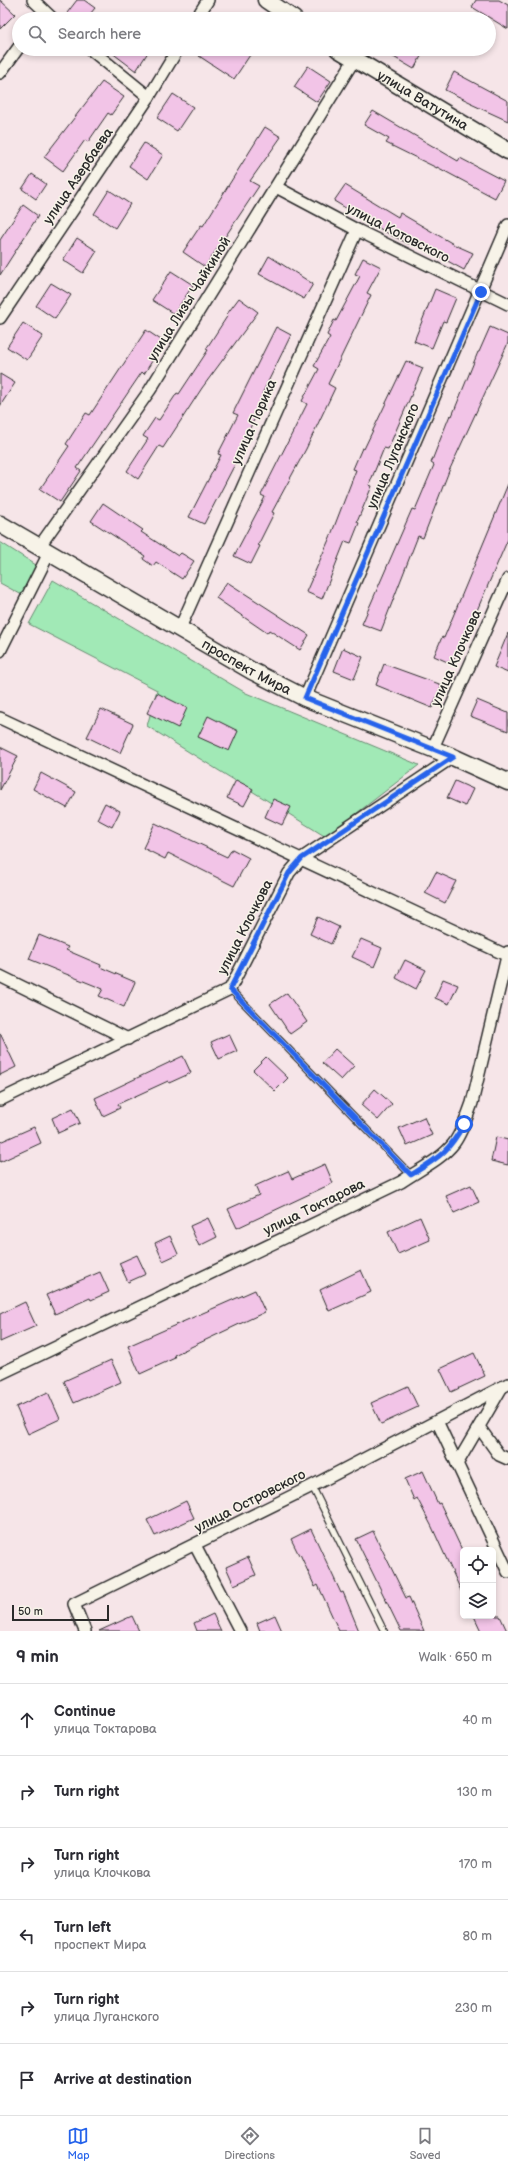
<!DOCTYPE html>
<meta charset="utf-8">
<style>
:root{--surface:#fff;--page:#f7f7f7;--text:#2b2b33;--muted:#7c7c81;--line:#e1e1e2;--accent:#2563eb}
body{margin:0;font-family:"Balsamiq Sans",sans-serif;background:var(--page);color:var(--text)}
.controls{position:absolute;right:12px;bottom:12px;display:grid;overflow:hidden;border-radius:6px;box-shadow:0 2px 6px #0003}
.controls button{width:36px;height:36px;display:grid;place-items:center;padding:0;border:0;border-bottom:1px solid var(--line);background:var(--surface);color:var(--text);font:20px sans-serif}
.scale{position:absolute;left:12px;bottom:10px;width:97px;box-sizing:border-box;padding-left:4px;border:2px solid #2b2b2b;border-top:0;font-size:11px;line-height:14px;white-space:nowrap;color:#2b2b2b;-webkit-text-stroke:3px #f7f3e8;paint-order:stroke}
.stop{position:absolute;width:12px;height:12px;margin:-9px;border:3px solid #2563eb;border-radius:50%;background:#fff}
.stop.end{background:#2563eb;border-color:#fff;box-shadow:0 1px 4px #0008}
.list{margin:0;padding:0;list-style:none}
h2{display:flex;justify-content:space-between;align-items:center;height:52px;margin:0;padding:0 16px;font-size:17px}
h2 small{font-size:13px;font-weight:400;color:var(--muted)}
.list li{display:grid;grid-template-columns:26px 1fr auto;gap:12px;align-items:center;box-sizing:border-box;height:72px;padding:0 16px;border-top:1px solid var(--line)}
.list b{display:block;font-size:15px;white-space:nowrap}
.list p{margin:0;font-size:13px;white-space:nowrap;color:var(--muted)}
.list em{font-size:13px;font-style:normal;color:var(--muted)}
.icon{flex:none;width:22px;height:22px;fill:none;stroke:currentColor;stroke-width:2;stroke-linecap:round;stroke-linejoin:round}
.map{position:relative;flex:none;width:508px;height:1631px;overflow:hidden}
.search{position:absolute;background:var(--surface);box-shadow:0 2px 6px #0003;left:12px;right:12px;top:12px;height:44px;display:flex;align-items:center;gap:10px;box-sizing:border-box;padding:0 14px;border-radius:22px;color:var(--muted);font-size:15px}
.sheet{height:484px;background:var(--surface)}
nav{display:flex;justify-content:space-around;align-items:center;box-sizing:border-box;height:56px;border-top:1px solid var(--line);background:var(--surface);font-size:11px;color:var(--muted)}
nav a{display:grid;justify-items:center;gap:2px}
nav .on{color:var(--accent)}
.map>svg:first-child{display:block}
</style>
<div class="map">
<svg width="508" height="1631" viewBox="0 0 508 1631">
<rect width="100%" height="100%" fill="#f6e5e8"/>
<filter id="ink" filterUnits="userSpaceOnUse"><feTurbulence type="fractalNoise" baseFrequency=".025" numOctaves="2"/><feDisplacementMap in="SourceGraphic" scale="8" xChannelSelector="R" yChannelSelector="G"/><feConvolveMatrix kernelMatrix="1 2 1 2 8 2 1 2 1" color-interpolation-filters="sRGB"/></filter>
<g filter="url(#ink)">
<g fill="#a1e9b6" stroke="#668a70">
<polygon points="0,542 36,565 22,595 0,583"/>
<polygon points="53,580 246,693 419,765 326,837 147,726 157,690 29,624"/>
</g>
<g fill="#f2c4e7" stroke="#2b2b2b">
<polygon points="0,0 15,14 0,29"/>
<polygon points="77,0 84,0 95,8 86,19 74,19 67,13"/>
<polygon points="476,0 499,0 508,5 508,29 472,7"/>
<polygon points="107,49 150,49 136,71"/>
<polygon points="204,49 254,49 234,79 199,56"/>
<polygon points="380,49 425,49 414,69"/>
<polygon points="308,66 331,81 317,102 294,87"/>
<polygon points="454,72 508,101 508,121 471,104 472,103 445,90"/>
<polygon points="102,82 124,97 111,115 108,113 88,142 85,140 63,171 44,157"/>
<polygon points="173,94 193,107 177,131 157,118"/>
<polygon points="373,111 458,161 460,158 504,181 495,198 437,167 437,168 386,143 389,139 364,125"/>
<polygon points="265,127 281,137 250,181 259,186 205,267 183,252 201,225 203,226"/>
<polygon points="144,143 163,155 148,179 129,166"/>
<polygon points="32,174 46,184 36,199 22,189"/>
<polygon points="345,185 398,217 400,213 455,245 473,253 464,270 411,241 409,244 389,234 334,201"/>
<polygon points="109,190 130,204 115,228 94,214"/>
<polygon points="23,205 38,216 0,275 0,240"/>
<polygon points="77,238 97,251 83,273 63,260"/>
<polygon points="269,256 313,284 304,299 259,274"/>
<polygon points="363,258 381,267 367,293 371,295 328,384 335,388 306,449 272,512 274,513 258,545 260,546 251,564 234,556 265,497 261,495 307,404 302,401 319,369 314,366 330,337 327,335 334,320 336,321 360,276 355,274"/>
<polygon points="171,271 193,285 174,314 152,300"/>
<polygon points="51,283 71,295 55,319 36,306"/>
<polygon points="435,289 456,298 446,322 443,321 432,348 414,341"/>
<polygon points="239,298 258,312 202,388 163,448 159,446 138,479 127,471 148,439 143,436 155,418 159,420 177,393 179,394 208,350 206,349 228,315 227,314"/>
<polygon points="23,323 43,336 27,360 7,347"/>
<polygon points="276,327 291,335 262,394 266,396 245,438 248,439 204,524 189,517 221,455 218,454 238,415 233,413"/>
<polygon points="490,327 508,335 508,343 449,471 423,538 418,536 381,631 362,624 412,509 415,510 434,465 431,463 442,435 450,415 452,416 478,352 479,352"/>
<polygon points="146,330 164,342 144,374 142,372 77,468 81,471 60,502 40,489 69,446 66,444 86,413 90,415"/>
<polygon points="406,361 423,368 388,449 384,448 369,485 372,486 357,522 359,523 351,543 345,541 322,599 306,592 331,535 356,470 353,469 362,448 364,449"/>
<polygon points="0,374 15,383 0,406"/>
<polygon points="508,484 508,539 468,631 466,630 452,664 434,656 442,637 444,638"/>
<polygon points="103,503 143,530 141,532 178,556 181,553 194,561 182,579 156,562 153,566 143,559 145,556 91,521"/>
<polygon points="227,582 309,635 300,650 269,630 267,633 216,598"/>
<polygon points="508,633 508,673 494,667"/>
<polygon points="343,648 363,657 354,679 334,671"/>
<polygon points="384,664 442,685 432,708 376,685"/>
<polygon points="157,693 187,708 178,728 147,713"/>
<polygon points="477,700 508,713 508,731 470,716"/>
<polygon points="101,709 133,724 120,753 87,737"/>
<polygon points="208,716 238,731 229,751 198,737"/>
<polygon points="0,747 18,756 0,790"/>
<polygon points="41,773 76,792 67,808 33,789"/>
<polygon points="236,780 253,789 244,806 227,798"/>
<polygon points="455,781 473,789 465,806 447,798"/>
<polygon points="273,799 291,807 282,825 265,817"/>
<polygon points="105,803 120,811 112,827 97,819"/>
<polygon points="155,823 227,857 232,849 249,858 234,886 168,853 165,859 143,848"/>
<polygon points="436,872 456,881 445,903 425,893"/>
<polygon points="318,917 339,927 331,944 310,934"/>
<polygon points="39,935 68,947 66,950 101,965 100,967 135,982 124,1007 99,996 103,989 29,959"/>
<polygon points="361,939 382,948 374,967 352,957"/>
<polygon points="405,960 426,970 416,989 396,978"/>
<polygon points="443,979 458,985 449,1004 435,998"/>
<polygon points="287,993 307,1022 290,1034 270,1004"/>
<polygon points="0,1033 16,1067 0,1075"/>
<polygon points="229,1034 237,1051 219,1059 211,1042"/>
<polygon points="335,1049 354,1066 341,1080 322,1063"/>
<polygon points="183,1056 191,1073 169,1083 168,1081 118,1104 120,1108 103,1116 95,1098"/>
<polygon points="266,1057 288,1078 275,1091 253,1070"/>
<polygon points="375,1089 392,1104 378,1120 361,1105"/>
<polygon points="73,1108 80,1123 58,1133 52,1118"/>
<polygon points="424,1117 432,1135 407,1146 399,1128"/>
<polygon points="34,1127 41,1143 0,1162 0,1142"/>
<polygon points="496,1137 508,1140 508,1165 491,1161"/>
<polygon points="325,1164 333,1183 237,1228 228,1209 259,1195 255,1186 288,1171 292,1179"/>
<polygon points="471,1185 479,1202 454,1213 446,1196"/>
<polygon points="420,1217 430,1240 398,1254 388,1232"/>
<polygon points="208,1218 217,1237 199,1246 190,1226"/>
<polygon points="170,1236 178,1254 163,1261 155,1243"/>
<polygon points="137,1255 146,1274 128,1282 119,1263"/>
<polygon points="361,1270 371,1292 329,1311 320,1290"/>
<polygon points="100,1272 109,1292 91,1300 90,1298 55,1314 46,1295"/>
<polygon points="255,1290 265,1312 174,1355 175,1358 140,1374 128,1346"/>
<polygon points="25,1302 36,1326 0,1342 0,1314"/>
<polygon points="474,1353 485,1376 451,1392 440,1369"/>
<polygon points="111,1360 121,1382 74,1403 64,1381"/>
<polygon points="408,1386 418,1407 381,1424 371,1403"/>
<polygon points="48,1392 60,1419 28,1434 16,1407"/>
<polygon points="423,1471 438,1504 440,1503 463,1552 463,1595 432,1527 417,1498 414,1500 405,1479"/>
<polygon points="186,1501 194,1518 155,1536 147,1520"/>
<polygon points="311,1529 341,1593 343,1592 359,1631 339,1631 318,1585 315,1587 300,1554 299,1555 291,1539"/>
<polygon points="373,1531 406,1598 409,1597 424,1631 401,1631 356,1539"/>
<polygon points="248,1557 256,1575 234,1585 226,1567"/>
<polygon points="213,1614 221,1631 197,1631 194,1623"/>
<polygon points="275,1615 282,1631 260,1631 257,1623"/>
<polygon points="132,1616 139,1631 99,1631"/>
<polygon points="474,1616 500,1616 507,1631 481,1631"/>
</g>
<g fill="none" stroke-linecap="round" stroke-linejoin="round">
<defs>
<g id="lane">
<polyline points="230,989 411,1175"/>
<polyline points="312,1486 384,1631"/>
</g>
<g id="street">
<polyline points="33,0 53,19"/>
<polyline points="196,19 208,0"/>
<polyline points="90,49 149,97"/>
<polyline points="0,73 19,47"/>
<polyline points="276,187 357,230 508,304"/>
<polyline points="0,318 149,97 178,49"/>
<polyline points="39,547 150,390 354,60"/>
<polyline points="180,628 357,230"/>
<polyline points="0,651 49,553"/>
<polyline points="305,698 508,225"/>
<polyline points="0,718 508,956"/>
<polyline points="432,750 508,579"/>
<polyline points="0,976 128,1039"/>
<polyline points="0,1100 230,989 289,873 302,858 453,757"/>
<path d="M0,1374L401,1182C418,1170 441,1160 454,1143C462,1132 467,1117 472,1103L508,952"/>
<polyline points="437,1421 508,1572"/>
<polyline points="479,1427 499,1455 508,1459"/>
<polyline points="457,1464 502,1387"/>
<polyline points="195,1545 240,1631"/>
<polyline points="85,1631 74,1604 312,1486 508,1384"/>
</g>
<g id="secondary">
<polyline points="266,0 294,19"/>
<path id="s1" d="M338,49L508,151"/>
<path id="s2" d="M0,524L252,671L305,698L453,757L508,782"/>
</g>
</defs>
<use href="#lane" stroke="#2b2b2b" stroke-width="8"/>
<use href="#street" stroke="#2b2b2b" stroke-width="14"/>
<use href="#secondary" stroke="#2b2b2b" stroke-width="19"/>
<use href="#lane" stroke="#f7f3e8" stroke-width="5.5"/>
<use href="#street" stroke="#f7f3e8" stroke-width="11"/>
<use href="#secondary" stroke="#f7f3e8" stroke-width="16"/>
</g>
</g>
<g fill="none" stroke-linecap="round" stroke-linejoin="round" filter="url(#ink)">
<path stroke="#2563eb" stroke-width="5" d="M464,1124C448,1153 438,1158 411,1175L230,989L289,873L302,858L453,757L305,698L481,292"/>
</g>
<g text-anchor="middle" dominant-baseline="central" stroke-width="3" stroke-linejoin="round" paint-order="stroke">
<g font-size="14" fill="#2b2b2b" stroke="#f7f3e8">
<text stroke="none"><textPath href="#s1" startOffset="99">улица Ватутина</textPath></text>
<text transform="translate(78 176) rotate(-56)">улица Азербаева</text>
<text transform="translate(398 233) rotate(27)">улица Котовского</text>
<text transform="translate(189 299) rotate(-58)">улица Лизы Чайкиной</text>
<text transform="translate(254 422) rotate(-66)">улица Порика</text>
<text transform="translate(393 456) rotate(-67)">улица Луганского</text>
<text transform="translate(456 658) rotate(-66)">улица Клочкова</text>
<text stroke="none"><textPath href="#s2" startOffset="285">проспект Мира</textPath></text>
<text transform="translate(245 927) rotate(-63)">улица Клочкова</text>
<text transform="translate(314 1207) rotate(-26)">улица Токтарова</text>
<text transform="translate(250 1501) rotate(-27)">улица Островского</text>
</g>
</g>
</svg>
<div class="controls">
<button><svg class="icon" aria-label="locate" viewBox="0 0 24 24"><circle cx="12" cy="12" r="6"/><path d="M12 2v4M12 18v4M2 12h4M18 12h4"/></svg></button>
<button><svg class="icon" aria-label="layers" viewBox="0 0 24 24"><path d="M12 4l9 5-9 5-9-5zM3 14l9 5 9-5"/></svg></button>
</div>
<div class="scale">50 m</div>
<div class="stop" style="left:464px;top:1124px"></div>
<div class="stop end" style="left:481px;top:292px"></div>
<div class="search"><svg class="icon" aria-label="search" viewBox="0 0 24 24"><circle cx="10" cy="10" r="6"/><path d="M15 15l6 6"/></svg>Search here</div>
</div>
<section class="sheet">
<h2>9 min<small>Walk · 650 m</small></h2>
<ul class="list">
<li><svg class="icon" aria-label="ahead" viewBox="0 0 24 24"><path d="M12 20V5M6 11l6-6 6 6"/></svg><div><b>Continue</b><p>улица Токтарова</p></div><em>40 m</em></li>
<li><svg class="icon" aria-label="right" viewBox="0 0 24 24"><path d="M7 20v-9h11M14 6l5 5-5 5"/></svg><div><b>Turn right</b></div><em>130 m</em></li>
<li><svg class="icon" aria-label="right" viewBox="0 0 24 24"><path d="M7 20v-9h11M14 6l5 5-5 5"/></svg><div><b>Turn right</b><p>улица Клочкова</p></div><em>170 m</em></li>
<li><svg class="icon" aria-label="left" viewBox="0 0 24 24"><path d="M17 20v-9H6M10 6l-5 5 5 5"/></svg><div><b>Turn left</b><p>проспект Мира</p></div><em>80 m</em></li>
<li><svg class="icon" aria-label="right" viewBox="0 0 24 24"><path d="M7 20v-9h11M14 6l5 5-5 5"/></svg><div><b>Turn right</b><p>улица Луганского</p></div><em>230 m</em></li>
<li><svg class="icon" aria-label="arrive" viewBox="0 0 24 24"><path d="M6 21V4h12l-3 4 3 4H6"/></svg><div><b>Arrive at destination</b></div></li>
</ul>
</section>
<nav>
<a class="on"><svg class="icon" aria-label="map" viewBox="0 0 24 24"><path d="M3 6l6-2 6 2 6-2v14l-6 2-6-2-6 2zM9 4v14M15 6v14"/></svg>Map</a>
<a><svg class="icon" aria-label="directions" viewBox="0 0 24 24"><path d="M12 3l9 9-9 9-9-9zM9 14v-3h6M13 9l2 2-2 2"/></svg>Directions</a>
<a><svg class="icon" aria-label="saved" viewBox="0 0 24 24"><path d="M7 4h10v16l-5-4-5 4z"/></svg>Saved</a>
</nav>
